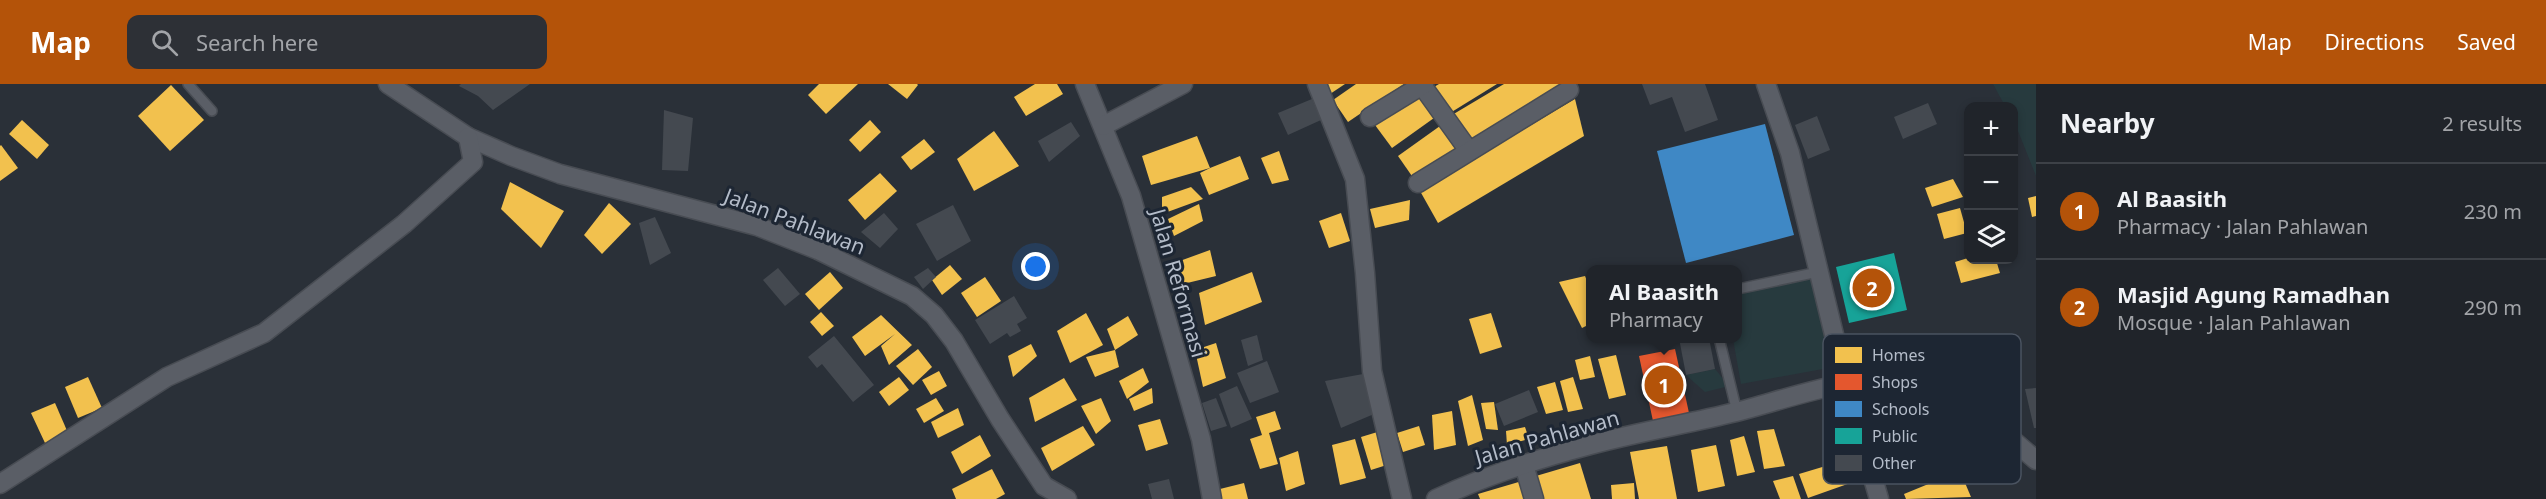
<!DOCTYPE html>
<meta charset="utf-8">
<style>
:root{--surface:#20242a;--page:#2d3036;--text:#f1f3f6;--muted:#a2a4a8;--line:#3d4147;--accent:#b45309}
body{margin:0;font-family:"Noto Sans",sans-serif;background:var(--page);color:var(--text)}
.controls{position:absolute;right:18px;top:18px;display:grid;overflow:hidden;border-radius:12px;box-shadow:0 3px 9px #0003}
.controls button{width:54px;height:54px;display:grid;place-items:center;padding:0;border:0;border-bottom:2px solid var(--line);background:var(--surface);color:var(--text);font:30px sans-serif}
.you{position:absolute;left:1036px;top:183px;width:21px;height:21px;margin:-15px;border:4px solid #fff;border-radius:50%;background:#1a73e8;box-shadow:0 0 0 9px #1a73e833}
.badge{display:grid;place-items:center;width:39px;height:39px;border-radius:50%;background:var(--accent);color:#fff;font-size:20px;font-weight:700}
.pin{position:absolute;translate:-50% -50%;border:3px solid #fff;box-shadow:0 2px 6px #0006}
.popup{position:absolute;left:1586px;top:181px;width:156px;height:78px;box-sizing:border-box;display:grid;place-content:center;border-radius:12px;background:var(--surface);filter:drop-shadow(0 2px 4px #0005);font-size:20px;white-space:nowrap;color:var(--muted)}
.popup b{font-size:22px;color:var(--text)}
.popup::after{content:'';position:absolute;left:50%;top:100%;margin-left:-12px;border:12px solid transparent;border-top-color:var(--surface)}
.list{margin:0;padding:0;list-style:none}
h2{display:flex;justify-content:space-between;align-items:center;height:78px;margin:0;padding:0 24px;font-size:26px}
h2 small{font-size:20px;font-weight:400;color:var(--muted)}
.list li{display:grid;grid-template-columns:39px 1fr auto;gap:18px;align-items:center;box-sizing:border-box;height:96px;padding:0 24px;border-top:2px solid var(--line)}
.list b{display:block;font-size:22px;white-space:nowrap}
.list p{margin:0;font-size:20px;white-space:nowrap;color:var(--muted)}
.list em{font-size:20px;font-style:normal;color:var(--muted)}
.icon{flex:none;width:33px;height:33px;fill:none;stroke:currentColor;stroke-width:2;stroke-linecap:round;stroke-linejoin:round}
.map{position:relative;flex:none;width:2036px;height:415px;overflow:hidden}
header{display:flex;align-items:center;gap:36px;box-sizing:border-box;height:84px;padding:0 30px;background:var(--accent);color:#fff}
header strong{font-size:28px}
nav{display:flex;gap:33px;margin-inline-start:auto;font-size:21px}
.search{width:420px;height:54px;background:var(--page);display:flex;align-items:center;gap:15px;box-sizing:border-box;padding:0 21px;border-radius:12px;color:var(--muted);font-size:22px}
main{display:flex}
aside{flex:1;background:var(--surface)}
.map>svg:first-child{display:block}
</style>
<header>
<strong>Map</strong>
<div class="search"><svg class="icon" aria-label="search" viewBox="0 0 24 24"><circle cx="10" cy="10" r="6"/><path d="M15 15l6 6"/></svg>Search here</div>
<nav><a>Map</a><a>Directions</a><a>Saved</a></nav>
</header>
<main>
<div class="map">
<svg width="2036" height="415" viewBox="0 0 2036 415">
<rect width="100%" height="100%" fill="#2a3038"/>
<g fill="#273a3e">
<polygon points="1993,0 2036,0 2036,92 2014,37 2014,22 2005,22"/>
<polygon points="1811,190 1839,282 1741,300 1733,255 1738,254 1738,208"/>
<polygon points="1715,285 1729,302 1705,308 1686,291"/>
</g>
<g fill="#f2c14e">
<polygon points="819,0 858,0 826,30 808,11"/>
<polygon points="888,0 917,0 918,1 907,15"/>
<polygon points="1035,0 1057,0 1063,10 1026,32 1014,13"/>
<polygon points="1323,0 1345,0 1330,10"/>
<polygon points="1356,0 1404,0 1348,38 1333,16"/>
<polygon points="1439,0 1497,0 1450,29 1434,3"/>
<polygon points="1504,0 1562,0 1468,57 1452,31"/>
<polygon points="171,1 204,36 170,67 138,32"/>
<polygon points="1417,11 1434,34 1392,64 1375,41"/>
<polygon points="1575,15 1584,52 1438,139 1420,107"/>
<polygon points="22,36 49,61 37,75 9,50"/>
<polygon points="870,36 881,48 860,68 849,56"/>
<polygon points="1440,42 1456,66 1414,95 1398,72"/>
<polygon points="994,47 1019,82 974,107 957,75"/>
<polygon points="1197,52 1210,84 1240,72 1249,95 1209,111 1200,89 1210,84 1151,101 1142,72"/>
<polygon points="924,55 935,68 911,86 901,73"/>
<polygon points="1,61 18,84 0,97 0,62"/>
<polygon points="1279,67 1289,96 1272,100 1261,74"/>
<polygon points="880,89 897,107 865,136 848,116"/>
<polygon points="1953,95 1963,113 1932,123 1925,104"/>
<polygon points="510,98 564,127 541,164 501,125"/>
<polygon points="1191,103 1203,115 1162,130 1162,113"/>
<polygon points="2036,112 2036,132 2032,133 2028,114"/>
<polygon points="1410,116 1409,136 1375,144 1370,125"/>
<polygon points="609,119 631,140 602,170 584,151"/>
<polygon points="1199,120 1203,137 1174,152 1168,135"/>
<polygon points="1960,124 1967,149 1944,155 1937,130"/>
<polygon points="1341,129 1350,157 1329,164 1319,137"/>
<polygon points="1210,166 1216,192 1183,200 1177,178"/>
<polygon points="1968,174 1996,176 2000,189 1961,199 1955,178"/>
<polygon points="950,181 962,195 942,211 932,196"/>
<polygon points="830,188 843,204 819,226 805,210"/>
<polygon points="1252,188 1262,218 1205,241 1199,209"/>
<polygon points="1585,192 1590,204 1590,240 1582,244 1559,198"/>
<polygon points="985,193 1001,217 977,233 961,209"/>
<polygon points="821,228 834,242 822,252 810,238"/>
<polygon points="1086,229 1103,261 1070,279 1057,247"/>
<polygon points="1491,229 1502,263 1480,270 1469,235"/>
<polygon points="881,231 912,261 889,281 881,262 895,250 865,272 852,253"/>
<polygon points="1128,232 1138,251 1115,266 1107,245"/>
<polygon points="1216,259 1226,294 1203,303 1195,266"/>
<polygon points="1031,260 1037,272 1013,293 1008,272"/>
<polygon points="918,265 932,283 913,301 896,282"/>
<polygon points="1115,266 1119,283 1095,293 1086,273"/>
<polygon points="1616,271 1626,311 1609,315 1598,275"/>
<polygon points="1590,272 1595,293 1580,296 1575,276"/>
<polygon points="1143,284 1149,298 1127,315 1119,297"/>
<polygon points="939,287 947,302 931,311 922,296"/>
<polygon points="88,293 102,324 78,334 65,303"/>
<polygon points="899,293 909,306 889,322 879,308"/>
<polygon points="1573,293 1583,325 1568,328 1560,297"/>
<polygon points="1064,294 1077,316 1035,338 1029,314"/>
<polygon points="1555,298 1563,326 1546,330 1537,303"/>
<polygon points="1152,304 1153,319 1134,327 1129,315"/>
<polygon points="1472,311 1483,356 1468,362 1458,317"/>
<polygon points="936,314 944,327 924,339 916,325"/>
<polygon points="1101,314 1111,337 1096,350 1081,322"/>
<polygon points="1494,318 1498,346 1486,345 1481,319"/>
<polygon points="55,319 68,349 45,359 31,329"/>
<polygon points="958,324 964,341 938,354 931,338"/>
<polygon points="1275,327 1281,345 1269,349 1278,380 1260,385 1250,355 1262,351 1256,333"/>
<polygon points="1452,327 1456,361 1434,366 1432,331"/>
<polygon points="1160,335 1168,360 1146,367 1138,341"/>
<polygon points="1083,342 1095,361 1052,387 1041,364"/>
<polygon points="1419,342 1425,361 1403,368 1397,349"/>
<polygon points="1525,343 1529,355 1507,361 1506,347"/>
<polygon points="1774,345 1785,382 1764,385 1757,347"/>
<polygon points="1384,346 1393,379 1371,386 1361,353"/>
<polygon points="980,351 991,372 962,390 951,368"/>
<polygon points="1744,352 1755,388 1737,392 1730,356"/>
<polygon points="1355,355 1366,394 1340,401 1332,361"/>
<polygon points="1716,361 1725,402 1698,408 1691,366"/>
<polygon points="1667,362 1677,415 1639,415 1630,368"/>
<polygon points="1298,367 1305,400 1286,407 1279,374"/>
<polygon points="1849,375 1856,397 1808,414 1799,390"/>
<polygon points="1580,379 1591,415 1543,415 1536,392"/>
<polygon points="992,385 1005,410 996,415 956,415 952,405"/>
<polygon points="1960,387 1971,413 1906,415 1904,410"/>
<polygon points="1793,392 1801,415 1780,415 1773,397"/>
<polygon points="1522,397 1527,415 1480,415 1478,410"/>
<polygon points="1244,399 1248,415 1219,415 1216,406"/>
<polygon points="1634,399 1635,415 1612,415 1611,401"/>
</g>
<polygon fill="#e4572e" points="1675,265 1689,329 1653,337 1639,272"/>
<polygon fill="#3f88c5" points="1765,40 1794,151 1686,179 1657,67"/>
<polygon fill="#17a398" points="1894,169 1907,226 1849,239 1836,183"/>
<g fill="#444950">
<polygon points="461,0 530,0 493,26 478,12 459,2"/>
<polygon points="1642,0 1705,0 1718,36 1685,48 1672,13 1650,21"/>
<polygon points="1312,15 1321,36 1288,51 1278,29"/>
<polygon points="1928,19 1937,40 1903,55 1894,33"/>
<polygon points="664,26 693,34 688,87 662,86"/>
<polygon points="1817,32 1830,66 1808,75 1795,41"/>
<polygon points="1071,38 1080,52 1049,78 1038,57"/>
<polygon points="953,121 971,157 937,177 916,140"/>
<polygon points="884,129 898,145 880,164 861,148"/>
<polygon points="655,133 671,169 650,181 639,139"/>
<polygon points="778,184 800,210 785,222 763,196"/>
<polygon points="928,184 936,193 923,205 914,193"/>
<polygon points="1014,212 1027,234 1017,240 1021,247 1010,253 1007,249 990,260 975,236"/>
<polygon points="1257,251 1263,276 1248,282 1241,256"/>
<polygon points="834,252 874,301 853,318 822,280 817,284 808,273"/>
<polygon points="1679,254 1709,254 1715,285 1686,291"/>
<polygon points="1267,277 1279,308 1250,319 1237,289"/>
<polygon points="1363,290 1374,330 1341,344 1325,297"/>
<polygon points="1914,298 1917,326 1883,331 1877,307"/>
<polygon points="1237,302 1252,335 1231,344 1219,310"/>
<polygon points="2036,304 2036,344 2034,344 2025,305"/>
<polygon points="1529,306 1538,328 1504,342 1495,320"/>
<polygon points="1216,314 1227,342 1211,347 1202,319"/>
<polygon points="1967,327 1994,350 1982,364 1955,341"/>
<polygon points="1907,336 1914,351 1895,360 1884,358 1878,339"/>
<polygon points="1942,355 1950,379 1898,397 1893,363"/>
<polygon points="1169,395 1174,415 1152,415 1148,400"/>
</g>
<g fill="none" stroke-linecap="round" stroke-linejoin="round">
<defs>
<g id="service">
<polyline points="188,0 212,27"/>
<polyline points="1738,205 1818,188"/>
<polyline points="1719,254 1737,328"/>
</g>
<g id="minor">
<polyline points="388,0 468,53 511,72 560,90 757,142 818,166 912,212 934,231 954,257 1000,335 1044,402 1067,415"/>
<polyline points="1085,0 1131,112 1201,355 1212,415"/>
<polyline points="1317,0 1355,95 1365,189 1372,287 1402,415"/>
<polyline points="1421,0 1469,67"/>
<polyline points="1766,0 1790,69 1846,300 1879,415"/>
<polyline points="1370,33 1424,0"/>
<polyline points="1103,42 1183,0"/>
<polyline points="1418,99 1569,6"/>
<polyline points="1524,381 1534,415"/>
<polyline points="0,400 167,293 264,249 404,140 473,78 468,53"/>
<path d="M1436,415C1485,392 1537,375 1590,361C1638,348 1687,340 1736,328C1791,314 1871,284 1927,296C1955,302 2011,356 2036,376"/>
</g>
</defs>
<use href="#service" stroke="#484c53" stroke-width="12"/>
<use href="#minor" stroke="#484c53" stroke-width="21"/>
<use href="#service" stroke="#5a5e66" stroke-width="9"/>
<use href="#minor" stroke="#5a5e66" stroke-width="18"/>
</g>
<g text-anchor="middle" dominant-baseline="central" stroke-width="6" stroke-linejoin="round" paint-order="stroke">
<g font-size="21" fill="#b4bcc9" stroke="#1d2633">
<text transform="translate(795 137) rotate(21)">Jalan Pahlawan</text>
<text transform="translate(1179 199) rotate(74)">Jalan Reformasi</text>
<text transform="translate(1547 353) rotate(-16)">Jalan Pahlawan</text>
</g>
</g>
<rect x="1823" y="250" width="198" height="150" rx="9" fill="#1d2633" stroke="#4a5360" stroke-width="1.5"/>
<rect x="1835" y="263" width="27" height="16" fill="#f2c14e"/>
<rect x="1835" y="290" width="27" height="16" fill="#e4572e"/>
<rect x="1835" y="317" width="27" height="16" fill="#3f88c5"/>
<rect x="1835" y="344" width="27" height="16" fill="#17a398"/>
<rect x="1835" y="371" width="27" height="16" fill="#444950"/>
<g font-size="16" fill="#b4bcc9">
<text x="1872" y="277">Homes</text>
<text x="1872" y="304">Shops</text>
<text x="1872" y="331">Schools</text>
<text x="1872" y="358">Public</text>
<text x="1872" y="385">Other</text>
</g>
</svg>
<div class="controls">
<button>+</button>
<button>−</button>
<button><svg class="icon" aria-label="layers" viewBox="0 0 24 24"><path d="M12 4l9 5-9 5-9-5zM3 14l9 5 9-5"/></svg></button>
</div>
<div class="you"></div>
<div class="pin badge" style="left:1664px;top:301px">1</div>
<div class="popup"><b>Al Baasith</b>Pharmacy</div>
<div class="pin badge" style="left:1872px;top:204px">2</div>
</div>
<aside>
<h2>Nearby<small>2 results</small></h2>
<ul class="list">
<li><span class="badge">1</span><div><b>Al Baasith</b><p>Pharmacy · Jalan Pahlawan</p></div><em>230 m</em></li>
<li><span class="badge">2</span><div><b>Masjid Agung Ramadhan</b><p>Mosque · Jalan Pahlawan</p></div><em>290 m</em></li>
</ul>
</aside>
</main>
